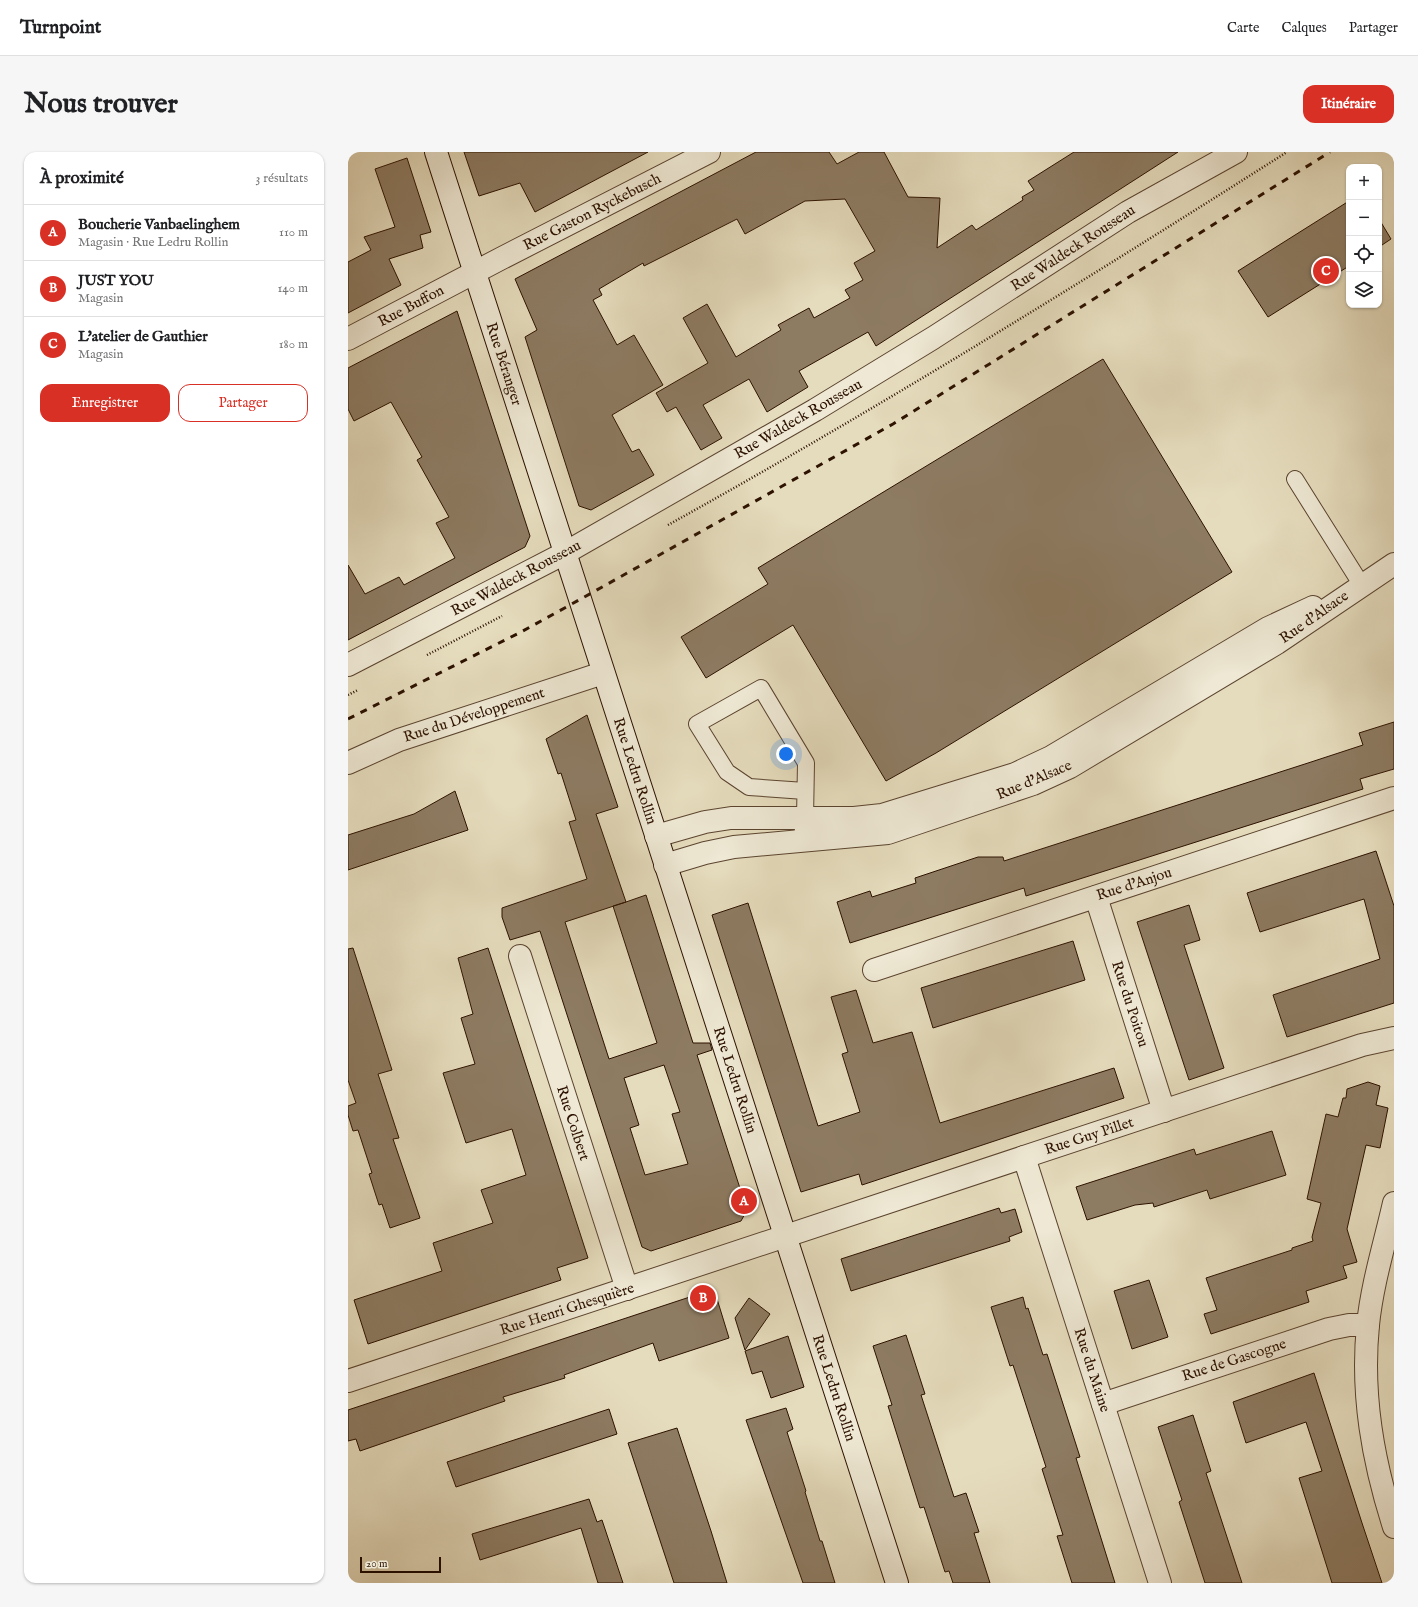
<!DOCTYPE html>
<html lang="fr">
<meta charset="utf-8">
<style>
:root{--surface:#fff;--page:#f6f6f6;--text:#202124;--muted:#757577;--line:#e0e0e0;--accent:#d93025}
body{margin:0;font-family:"IM FELL English",serif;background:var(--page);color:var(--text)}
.controls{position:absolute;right:12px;top:12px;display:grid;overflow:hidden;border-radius:8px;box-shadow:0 1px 3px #0004}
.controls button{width:36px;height:36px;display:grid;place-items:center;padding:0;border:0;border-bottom:1px solid var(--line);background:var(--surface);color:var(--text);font:20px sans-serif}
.scale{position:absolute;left:12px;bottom:10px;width:81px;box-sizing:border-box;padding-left:4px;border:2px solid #2d1200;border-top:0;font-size:11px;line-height:14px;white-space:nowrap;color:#2d1200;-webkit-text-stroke:3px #eee8d4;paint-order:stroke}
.you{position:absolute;left:438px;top:602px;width:14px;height:14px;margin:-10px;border:3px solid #fff;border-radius:50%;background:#1a73e8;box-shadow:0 0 0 6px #1a73e833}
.badge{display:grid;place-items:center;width:26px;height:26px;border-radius:50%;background:var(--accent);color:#fff;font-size:13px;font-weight:700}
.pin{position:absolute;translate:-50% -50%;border:2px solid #fff;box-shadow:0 1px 4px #0006}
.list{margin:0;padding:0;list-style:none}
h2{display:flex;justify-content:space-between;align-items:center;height:52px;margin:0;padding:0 16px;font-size:17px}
h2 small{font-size:13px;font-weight:400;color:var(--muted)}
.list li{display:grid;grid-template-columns:26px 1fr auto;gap:12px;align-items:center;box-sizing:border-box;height:56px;padding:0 16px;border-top:1px solid var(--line)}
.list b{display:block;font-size:15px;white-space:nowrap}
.list p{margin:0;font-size:13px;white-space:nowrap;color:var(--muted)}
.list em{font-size:13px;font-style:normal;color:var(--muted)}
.actions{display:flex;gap:8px;padding:12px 16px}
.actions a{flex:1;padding:9px 0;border:1px solid var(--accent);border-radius:12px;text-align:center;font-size:14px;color:var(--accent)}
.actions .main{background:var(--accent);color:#fff}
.icon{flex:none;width:22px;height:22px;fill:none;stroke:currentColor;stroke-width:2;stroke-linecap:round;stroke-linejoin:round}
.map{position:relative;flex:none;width:1046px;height:1431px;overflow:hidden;border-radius:12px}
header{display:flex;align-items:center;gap:24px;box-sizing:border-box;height:56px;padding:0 20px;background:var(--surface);border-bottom:1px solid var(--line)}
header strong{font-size:19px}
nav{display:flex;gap:22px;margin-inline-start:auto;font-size:14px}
.intro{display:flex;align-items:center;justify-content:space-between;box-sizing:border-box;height:96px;padding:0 24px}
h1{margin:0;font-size:28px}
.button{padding:10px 18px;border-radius:12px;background:var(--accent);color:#fff;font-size:14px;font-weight:700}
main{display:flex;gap:24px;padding:0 24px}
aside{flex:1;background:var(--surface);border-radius:12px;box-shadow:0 1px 3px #0004}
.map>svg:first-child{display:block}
</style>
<header>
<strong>Turnpoint</strong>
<nav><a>Carte</a><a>Calques</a><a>Partager</a></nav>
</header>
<div class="intro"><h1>Nous trouver</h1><a class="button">Itinéraire</a></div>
<main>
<aside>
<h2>À proximité<small>3 résultats</small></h2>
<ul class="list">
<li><span class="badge">A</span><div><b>Boucherie Vanbaelinghem</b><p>Magasin · Rue Ledru Rollin</p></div><em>110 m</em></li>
<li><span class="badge">B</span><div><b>JUST YOU</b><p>Magasin</p></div><em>140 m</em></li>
<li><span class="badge">C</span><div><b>L'atelier de Gauthier</b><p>Magasin</p></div><em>180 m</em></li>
</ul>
<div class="actions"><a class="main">Enregistrer</a><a>Partager</a></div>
</aside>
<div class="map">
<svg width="1046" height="1431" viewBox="0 0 1046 1431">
<rect width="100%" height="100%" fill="#e5dcbd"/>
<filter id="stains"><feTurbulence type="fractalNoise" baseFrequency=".005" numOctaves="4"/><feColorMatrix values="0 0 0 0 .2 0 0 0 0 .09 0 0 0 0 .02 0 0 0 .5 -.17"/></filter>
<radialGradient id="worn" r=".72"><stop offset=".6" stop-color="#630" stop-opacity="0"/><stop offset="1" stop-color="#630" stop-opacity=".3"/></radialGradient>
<g fill="#8d7b62" stroke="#2d1200" fill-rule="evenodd">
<polygon points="116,0 300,0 187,60 172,31 131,44"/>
<polygon points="408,0 481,0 489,12 511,0 536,0 560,45 592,46 589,96 624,73 628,78 675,48 674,45 686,38 680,29 726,0 830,0 528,194 520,180 451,219 460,235 419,260 401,227 355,253 374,286 353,298 328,255 319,260 308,241 360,211 335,166 359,152 388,205 433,178 430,173 461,156 466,166 502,146 497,138 515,128 506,111 527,99 497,47 457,49 397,82 389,67 296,114 295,111 251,137 254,143 245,148 269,193 286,183 315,233 264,263 284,300 291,297 306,323 243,358 231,354 177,185 189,178 167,127"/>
<polygon points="59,6 83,80 72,83 75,96 41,107 53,133 0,161 0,110 23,98 16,85 47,75 27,17"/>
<polygon points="1001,49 1001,114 920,165 890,119"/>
<polygon points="1031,67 1043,87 1031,95"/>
<polygon points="109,159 182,384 177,395 0,488 0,413 17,442 51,425 56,433 107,406 88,371 101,365 69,308 74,305 43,250 6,269 0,257 0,216"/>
<polygon points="755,207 884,420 588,601 538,629 445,473 358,526 333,485 420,432 410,416"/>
<path d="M239,563L270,655L248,662L278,750L298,743L345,891H362L364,898L349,903L399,1058L393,1069L303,1099L294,1095L192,779L162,788L154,765V756L239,727L221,670L228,668L213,621L210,622L198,587ZM278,750L265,754L309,891L261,907L217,770ZM316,913L332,960L324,962L340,1012L297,1023L282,976L291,973L276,926Z"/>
<polygon points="1046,570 1046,617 1012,627 1015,637 678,744 676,736 502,791 489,750 522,739 524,745 568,731 567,726 630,705 655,705 656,709 960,611 1015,593 1011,581"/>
<polygon points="107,639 120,678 0,718 0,683 66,662"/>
<polygon points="1028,699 1046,754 1046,851 939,885 925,843 1032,807 1016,747 912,780 899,741"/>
<polygon points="400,751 470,974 512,960 494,902 500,900 483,845 508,838 525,891 564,880 592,971 766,916 776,946 514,1033 511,1022 453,1040 364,763"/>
<polygon points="841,753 852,788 836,793 876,916 841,928 789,770"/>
<polygon points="725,789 737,828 585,876 573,836"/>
<polygon points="5,796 44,918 30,922 51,986 45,987 72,1066 42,1076 34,1052 31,1053 21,1022 24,1021 10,978 5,979 0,963 0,954 8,951 0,928 0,797"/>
<polygon points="140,796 240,1106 209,1116 213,1128 20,1192 6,1148 94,1119 85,1091 145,1071 133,1038 178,1023 164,977 118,991 95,921 127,912 113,866 125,862 110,806"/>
<polygon points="1020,930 1032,934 1028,953 1040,956 1032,996 1018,993 999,1077 1009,1110 995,1114 999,1126 958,1139 961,1150 863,1182 856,1162 869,1158 858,1126 944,1098 944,1096 965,1089 964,1085 973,1051 959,1047 978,962 990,965 995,946 998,946 999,937"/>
<polygon points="924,979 938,1023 862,1047 859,1038 806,1055 805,1051 787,1053 739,1068 728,1035 846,997 848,1003"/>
<polygon points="651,1056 653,1061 667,1057 674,1080 661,1085 662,1089 503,1139 493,1107"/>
<polygon points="801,1128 820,1185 784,1197 766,1139"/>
<polygon points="366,1137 381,1186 311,1209 305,1191 216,1223 217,1226 155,1245 157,1249 12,1299 8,1287 0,1289 0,1258"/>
<polygon points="675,1145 678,1157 680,1156 695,1203 699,1202 732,1305 728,1306 767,1431 724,1431 709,1384 715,1383 694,1317 698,1315 665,1213 662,1214 643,1155"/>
<polygon points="401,1146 422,1162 397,1198 387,1166"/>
<polygon points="558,1183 577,1242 573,1243 606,1345 618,1341 631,1380 626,1381 642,1431 605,1431 601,1419 597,1420 576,1355 572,1356 540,1254 544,1253 525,1194"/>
<polygon points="440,1184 456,1235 423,1246 414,1219 404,1222 397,1199"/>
<polygon points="966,1221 1014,1371 1034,1431 984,1431 951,1326 974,1319 958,1270 898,1291 885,1250"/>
<polygon points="438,1256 445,1277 439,1280 458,1339 457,1340 472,1389 474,1389 487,1431 455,1431 398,1268"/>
<polygon points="261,1257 269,1282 108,1335 99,1310"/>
<polygon points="845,1263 863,1319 858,1321 894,1431 857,1431 831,1350 834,1348 810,1275"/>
<polygon points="329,1276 363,1379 379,1431 326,1431 280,1291"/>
<polygon points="241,1347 249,1370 254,1368 275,1431 250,1431 233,1376 132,1408 124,1382"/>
</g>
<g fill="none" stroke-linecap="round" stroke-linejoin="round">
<defs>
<g id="lane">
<polyline points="947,327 1013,432"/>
<polyline points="453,689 457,666 458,611 413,536 349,572 379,620 401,635 457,639"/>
</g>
<g id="street">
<polyline points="0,187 154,106 361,0"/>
<polyline points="0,513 217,401 467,258 585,186 780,60 888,0"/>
<polyline points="0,611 51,588 255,521"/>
<polyline points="308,684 357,670 383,666 506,666 534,663 667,622 703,605 920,476 965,455"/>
<polyline points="317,713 357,701 386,695 540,681 685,632 722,615 929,491 1046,412"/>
<polyline points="748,745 816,959"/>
<polyline points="172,804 279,1137"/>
<polyline points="526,818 1046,646"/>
<polyline points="676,1005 812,1431"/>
<path d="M1046,1051C1037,1091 1024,1132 1020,1173C1013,1243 1025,1309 1046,1375"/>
<polyline points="0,1229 1014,893 1046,886"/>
<polyline points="755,1252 981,1177 1001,1173 1020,1173"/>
</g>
<polyline id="secondary" points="88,0 549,1431"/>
</defs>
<use href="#lane" stroke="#5b442f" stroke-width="18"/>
<use href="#street" stroke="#5b442f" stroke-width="24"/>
<use href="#secondary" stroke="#2d1200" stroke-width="24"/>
<g stroke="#2d1200" stroke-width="2.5" stroke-dasharray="1 2" stroke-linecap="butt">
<path d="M320,373C531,256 736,129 939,0"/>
<polyline points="79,503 154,464"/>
<polyline points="0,543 10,538"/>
</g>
<use href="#lane" stroke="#eee8d4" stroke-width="16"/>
<use href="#street" stroke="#eee8d4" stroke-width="22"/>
<use href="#secondary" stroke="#eee8d4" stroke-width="22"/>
<polyline stroke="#2d1200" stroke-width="3" stroke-dasharray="7 7" stroke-linecap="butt" points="0,567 173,480 231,448 545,272 982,0"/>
</g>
<g text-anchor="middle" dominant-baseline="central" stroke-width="3" stroke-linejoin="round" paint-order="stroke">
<g font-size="15" fill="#2d1200" stroke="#eee8d4">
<text transform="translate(244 60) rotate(-27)">Rue Gaston Ryckebusch</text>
<text transform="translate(725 96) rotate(-33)">Rue Waldeck Rousseau</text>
<text transform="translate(63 154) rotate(-28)">Rue Buffon</text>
<text transform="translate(156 212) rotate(72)">Rue Béranger</text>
<text transform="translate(450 267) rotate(-30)">Rue Waldeck Rousseau</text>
<text transform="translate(168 426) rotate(-28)">Rue Waldeck Rousseau</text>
<text transform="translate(966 465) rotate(-35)">Rue d'Alsace</text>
<text transform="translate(126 563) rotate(-18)">Rue du Développement</text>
<text transform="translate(287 619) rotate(72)">Rue Ledru Rollin</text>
<text transform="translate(686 628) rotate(-23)">Rue d'Alsace</text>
<text transform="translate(786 732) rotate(-18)">Rue d'Anjou</text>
<text transform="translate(782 852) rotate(72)">Rue du Poitou</text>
<text transform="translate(387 928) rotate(72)">Rue Ledru Rollin</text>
<text transform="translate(225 971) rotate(72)">Rue Colbert</text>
<text transform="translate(741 984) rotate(-18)">Rue Guy Pillet</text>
<text transform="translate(219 1157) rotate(-18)">Rue Henri Ghesquière</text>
<text transform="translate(886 1208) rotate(-18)">Rue de Gascogne</text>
<text transform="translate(744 1218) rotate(72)">Rue du Maine</text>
<text transform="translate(486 1236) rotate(72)">Rue Ledru Rollin</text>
</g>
</g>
<rect width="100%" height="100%" filter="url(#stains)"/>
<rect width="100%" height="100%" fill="url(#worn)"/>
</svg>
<div class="controls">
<button>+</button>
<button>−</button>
<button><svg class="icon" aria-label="locate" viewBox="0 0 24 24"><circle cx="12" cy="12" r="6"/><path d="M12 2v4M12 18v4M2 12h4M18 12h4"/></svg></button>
<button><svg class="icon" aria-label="layers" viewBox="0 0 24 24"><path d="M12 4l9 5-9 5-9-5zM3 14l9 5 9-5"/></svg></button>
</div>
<div class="scale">20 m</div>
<div class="you"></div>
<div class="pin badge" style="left:396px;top:1049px">A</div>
<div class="pin badge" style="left:355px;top:1146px">B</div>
<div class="pin badge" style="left:978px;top:119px">C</div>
</div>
</main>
